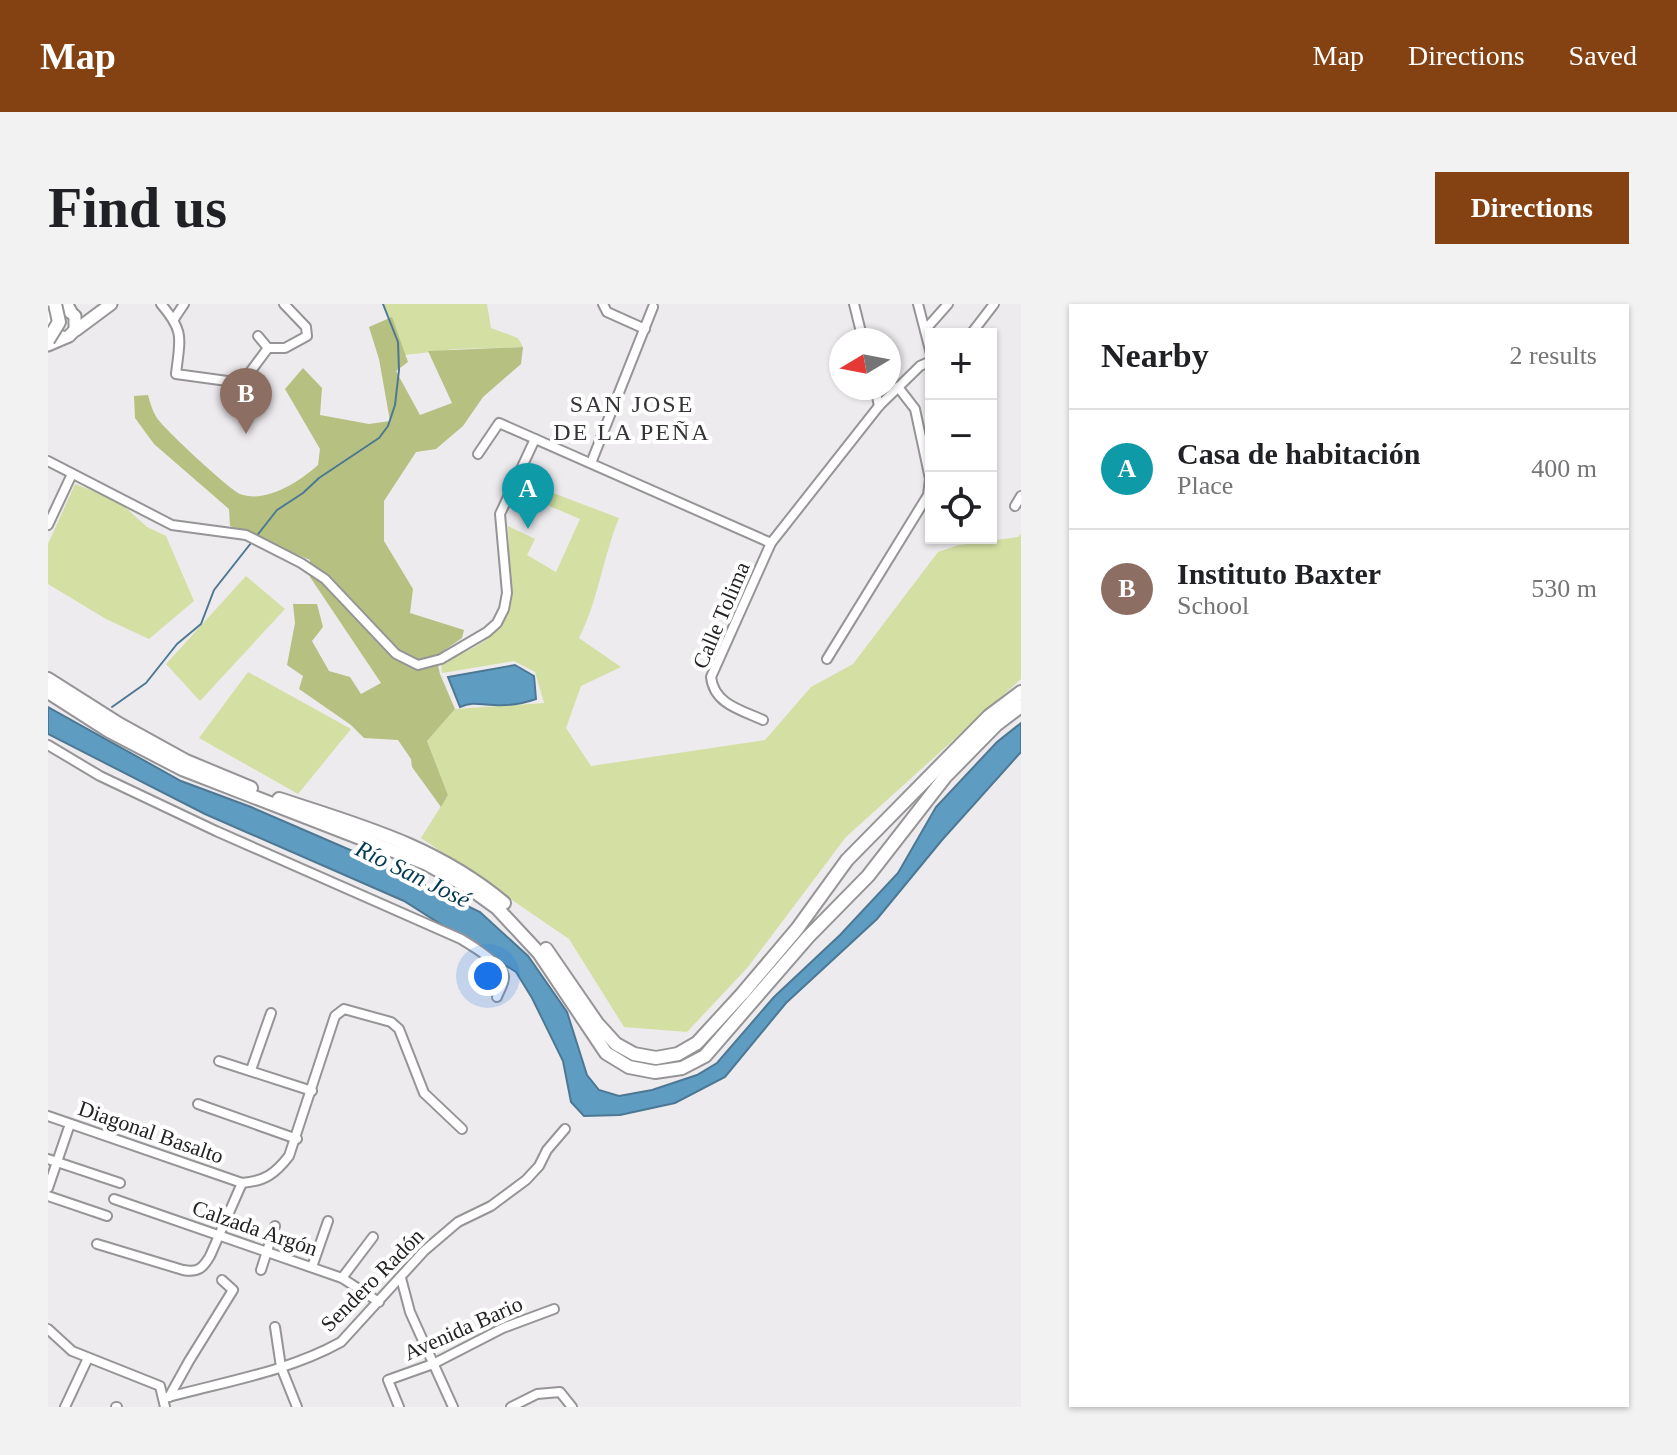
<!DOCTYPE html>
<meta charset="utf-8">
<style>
:root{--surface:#fff;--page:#f2f2f2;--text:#202124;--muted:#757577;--line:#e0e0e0;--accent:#844212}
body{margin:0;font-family:"Times New Roman",serif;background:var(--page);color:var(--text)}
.controls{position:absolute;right:24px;top:24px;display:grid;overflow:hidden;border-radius:0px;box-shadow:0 2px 6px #0004}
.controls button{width:72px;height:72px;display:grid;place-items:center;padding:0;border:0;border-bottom:2px solid var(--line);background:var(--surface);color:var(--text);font:40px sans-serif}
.compass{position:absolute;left:781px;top:24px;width:72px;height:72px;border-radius:50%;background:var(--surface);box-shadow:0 2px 6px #0004;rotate:260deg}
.you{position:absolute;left:440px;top:672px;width:28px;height:28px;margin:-20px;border:6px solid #fff;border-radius:50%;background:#1a73e8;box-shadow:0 0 0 12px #1a73e833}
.badge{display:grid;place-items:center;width:52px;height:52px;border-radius:50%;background:var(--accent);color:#fff;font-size:26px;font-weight:700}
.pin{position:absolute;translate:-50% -66px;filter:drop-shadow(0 2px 4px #0008)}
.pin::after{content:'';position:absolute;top:42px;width:28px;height:24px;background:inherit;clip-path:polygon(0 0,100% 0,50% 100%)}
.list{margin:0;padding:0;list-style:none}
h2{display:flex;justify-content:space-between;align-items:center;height:104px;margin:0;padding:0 32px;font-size:34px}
h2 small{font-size:26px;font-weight:400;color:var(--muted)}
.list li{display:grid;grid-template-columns:52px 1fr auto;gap:24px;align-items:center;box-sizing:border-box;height:120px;padding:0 32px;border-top:2px solid var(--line)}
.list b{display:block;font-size:30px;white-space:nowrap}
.list p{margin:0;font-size:26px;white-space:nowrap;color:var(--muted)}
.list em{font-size:26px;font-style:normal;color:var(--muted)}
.icon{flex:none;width:44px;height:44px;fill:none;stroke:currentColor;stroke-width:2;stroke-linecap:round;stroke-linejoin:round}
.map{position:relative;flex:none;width:973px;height:1103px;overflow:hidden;border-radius:0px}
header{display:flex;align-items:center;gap:48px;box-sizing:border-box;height:112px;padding:0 40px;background:var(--accent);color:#fff}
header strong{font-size:38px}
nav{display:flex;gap:44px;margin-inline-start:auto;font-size:28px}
.intro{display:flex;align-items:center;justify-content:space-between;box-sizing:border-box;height:192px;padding:0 48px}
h1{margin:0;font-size:56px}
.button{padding:20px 36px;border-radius:0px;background:var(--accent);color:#fff;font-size:28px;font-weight:700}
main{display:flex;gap:48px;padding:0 48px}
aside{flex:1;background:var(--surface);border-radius:0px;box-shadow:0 2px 6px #0004}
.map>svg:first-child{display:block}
</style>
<header>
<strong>Map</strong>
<nav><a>Map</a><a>Directions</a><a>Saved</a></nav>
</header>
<div class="intro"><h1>Find us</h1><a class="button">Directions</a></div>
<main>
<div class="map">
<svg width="973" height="1103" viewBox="0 0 973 1103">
<rect width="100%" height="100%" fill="#eeebee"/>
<g fill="#d4dfa3">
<polygon points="336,0 439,0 443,24 470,34 475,43 408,45 357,51"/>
<polygon points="27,180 69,196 99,223 118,232 146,297 101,335 58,315 0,280 0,240"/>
<path d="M505,189L571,214C555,253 550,297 531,334L573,363L533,382L518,424L543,462L717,436L763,383L805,360L890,248L911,241L970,233L973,230V375L798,533L700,663L639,728L576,723L521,635L373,534L400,491L379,437L407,405L496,399L487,368L466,357L394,369L393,360C406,353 433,342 442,332C468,301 461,258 460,222L487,235L479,251L508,268L532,215L499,201Z"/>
<polygon points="198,272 237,305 152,397 118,360"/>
<polygon points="200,368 303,425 250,490 151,434"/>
</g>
<path fill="#b5c081" d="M344,13L360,58L348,67L372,111L404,99L380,47L475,43L473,60L435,93L415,122L388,145L368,148L336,197V237L365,285L362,309L416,326L414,334L388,352L392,370L407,405L379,437L400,491L393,503L364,463L363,455L350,436L316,434L303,421L251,385L255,372L239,361L247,319L245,300H269L275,323L264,337L281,367L302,373L313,390L333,379L262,273V256L182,222L181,205L106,140L87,114L86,92L100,91C102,99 105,108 109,114C116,125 182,186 192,190C218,200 252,177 270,161L272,145L237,85L255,64L274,84L272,111L321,120L342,117L331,55L321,23Z"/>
<g fill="#5e9cc2" stroke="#4d7893" stroke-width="2">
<path d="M467,361L486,372L488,395C474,400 461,402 446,401C432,401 426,397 412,403L400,373Z"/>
<polygon points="0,403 133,477 203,503 323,555 432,608 480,652 519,708 539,771 551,786 571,792 604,786 649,771 669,759 726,693 792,631 850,569 888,503 949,438 973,419 973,448 894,536 829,615 738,699 677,773 627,799 572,811 536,812 523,798 515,757 484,694 468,668 356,597 157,510 0,430"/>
</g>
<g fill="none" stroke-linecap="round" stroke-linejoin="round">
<g stroke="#4d7893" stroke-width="2">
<polyline points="207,234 229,206 255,189 271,174 331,134 340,122 347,101 351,66 350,38 335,0"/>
<polyline points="64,403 98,379 129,340 153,320 166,286 203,239"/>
</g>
<defs>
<g id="street">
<path d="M113,0C137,28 132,34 128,70L194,79L220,44"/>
<polyline points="555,0 559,8 597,25"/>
<polyline points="806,0 815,36"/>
<polyline points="870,0 883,50"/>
<polyline points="126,15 136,0"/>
<polyline points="877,26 900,0"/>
<polyline points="923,30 946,0"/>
<polyline points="210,32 220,44"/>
<polyline points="220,44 237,44 259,32 258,23 236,0"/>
<polyline points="827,84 831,102"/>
<polyline points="430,150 451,119 723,239"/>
<polyline points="0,157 124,221 198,231 253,259 277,275 348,350 370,361 393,355 439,328 449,319 456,305 459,289 452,210 487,135"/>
<polyline points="543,159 605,3"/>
<polyline points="967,202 973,192"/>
<polyline points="0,221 24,170"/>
<polyline points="779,355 880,191 882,175 867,105 850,83"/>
<path d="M715,416C693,406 666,400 663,373L723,239L831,102L872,62L883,57"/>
<path d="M0,441L52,472L168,527L413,635C423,641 458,662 456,674C456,680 451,687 449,693"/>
<polyline points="171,757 264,787"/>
<polyline points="203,766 223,709"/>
<polyline points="150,800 249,835"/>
<path d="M0,812L194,879C217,877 227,870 241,852L287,712L296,705L343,718L351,725L376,789L414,825"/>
<polyline points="0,855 72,879"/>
<polyline points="0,884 22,820"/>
<polyline points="0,892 59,912"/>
<polyline points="66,895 294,974 331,998"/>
<path d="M49,940L135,966C150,969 155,964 162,952L194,879"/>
<polyline points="264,963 280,917"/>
<polyline points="213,966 227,922"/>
<polyline points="294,974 325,933"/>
<polyline points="353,974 362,1008 405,1103"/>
<polyline points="227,1023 233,1063 249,1103"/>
<polyline points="0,1025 24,1047 112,1082 117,1103"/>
<polyline points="121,1093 141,1057 185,986 174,976"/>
<path d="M117,1094C175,1078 239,1068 293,1038L376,947L410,918L443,902L478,876L491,862L499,846L517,825"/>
<polyline points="17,1103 40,1054"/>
<polyline points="68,1103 69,1103"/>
<polyline points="351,1103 340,1076 385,1060 455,1024 506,1005"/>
<polyline points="463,1103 489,1090 512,1088 524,1103"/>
</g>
<g id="secondary">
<polyline points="28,26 63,0"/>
<polyline points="0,41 21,32 27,26 27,12 18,5 8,7 1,17 4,28 14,33"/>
</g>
<g id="primary">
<polyline points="18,0 22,7"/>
<polyline points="0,4 2,14"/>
<polyline points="0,375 71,420 138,457 203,484"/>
<polyline points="0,388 61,427 134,465 379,560 420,583 449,604 491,649 558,749 581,763 607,768 634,764 657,752 760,633 820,572 897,473 948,421 973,402"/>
<path d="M231,495C313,522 388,542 456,599"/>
<polyline points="498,645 549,719 568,740 586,750 608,754 630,750 649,739 694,690 749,625 799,556 941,412 973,388"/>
</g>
</defs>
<use href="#street" stroke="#969497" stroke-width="12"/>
<use href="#secondary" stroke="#969497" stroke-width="15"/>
<use href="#primary" stroke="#969497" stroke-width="16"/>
<use href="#street" stroke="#fff" stroke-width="8"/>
<use href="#secondary" stroke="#fff" stroke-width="11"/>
<use href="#primary" stroke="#fff" stroke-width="12"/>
<defs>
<polyline id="primary-bridge" points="0,36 11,18 7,0"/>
</defs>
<use href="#primary-bridge" stroke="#969497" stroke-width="16" stroke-linecap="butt"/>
<use href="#primary-bridge" stroke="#fff" stroke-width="12"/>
</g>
<g text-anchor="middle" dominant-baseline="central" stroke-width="8" stroke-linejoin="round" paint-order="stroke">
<g font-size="22" fill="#242324" stroke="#fff">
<text transform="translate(673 311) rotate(-67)">Calle Tolima</text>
<text transform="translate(103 828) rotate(19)">Diagonal Basalto</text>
<text transform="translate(207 924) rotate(19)">Calzada Argón</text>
<text transform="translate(324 976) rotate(-45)">Sendero Radón</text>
<text transform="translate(415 1024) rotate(-24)">Avenida Bario</text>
</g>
<g font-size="24" letter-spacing="2" fill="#363436" stroke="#fff">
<text x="584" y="100">SAN JOSE<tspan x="584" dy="28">DE LA PEÑA</tspan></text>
</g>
<g font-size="24" font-style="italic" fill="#023852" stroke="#fff">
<text transform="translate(365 570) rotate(26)">Río San José</text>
</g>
</g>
</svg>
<div class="controls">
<button>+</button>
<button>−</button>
<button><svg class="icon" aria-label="locate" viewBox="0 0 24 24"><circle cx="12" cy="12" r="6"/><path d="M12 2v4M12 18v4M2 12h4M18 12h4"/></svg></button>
</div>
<svg class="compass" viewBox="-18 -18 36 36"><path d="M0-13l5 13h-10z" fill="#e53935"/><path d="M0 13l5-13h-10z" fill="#757577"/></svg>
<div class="you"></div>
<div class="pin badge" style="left:480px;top:225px;background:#0f9aa8">A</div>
<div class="pin badge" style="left:198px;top:130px;background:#8d6e63">B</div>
</div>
<aside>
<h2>Nearby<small>2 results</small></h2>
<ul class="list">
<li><span class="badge" style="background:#0f9aa8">A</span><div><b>Casa de habitación</b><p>Place</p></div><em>400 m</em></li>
<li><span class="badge" style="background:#8d6e63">B</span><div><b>Instituto Baxter</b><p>School</p></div><em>530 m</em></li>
</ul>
</aside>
</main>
